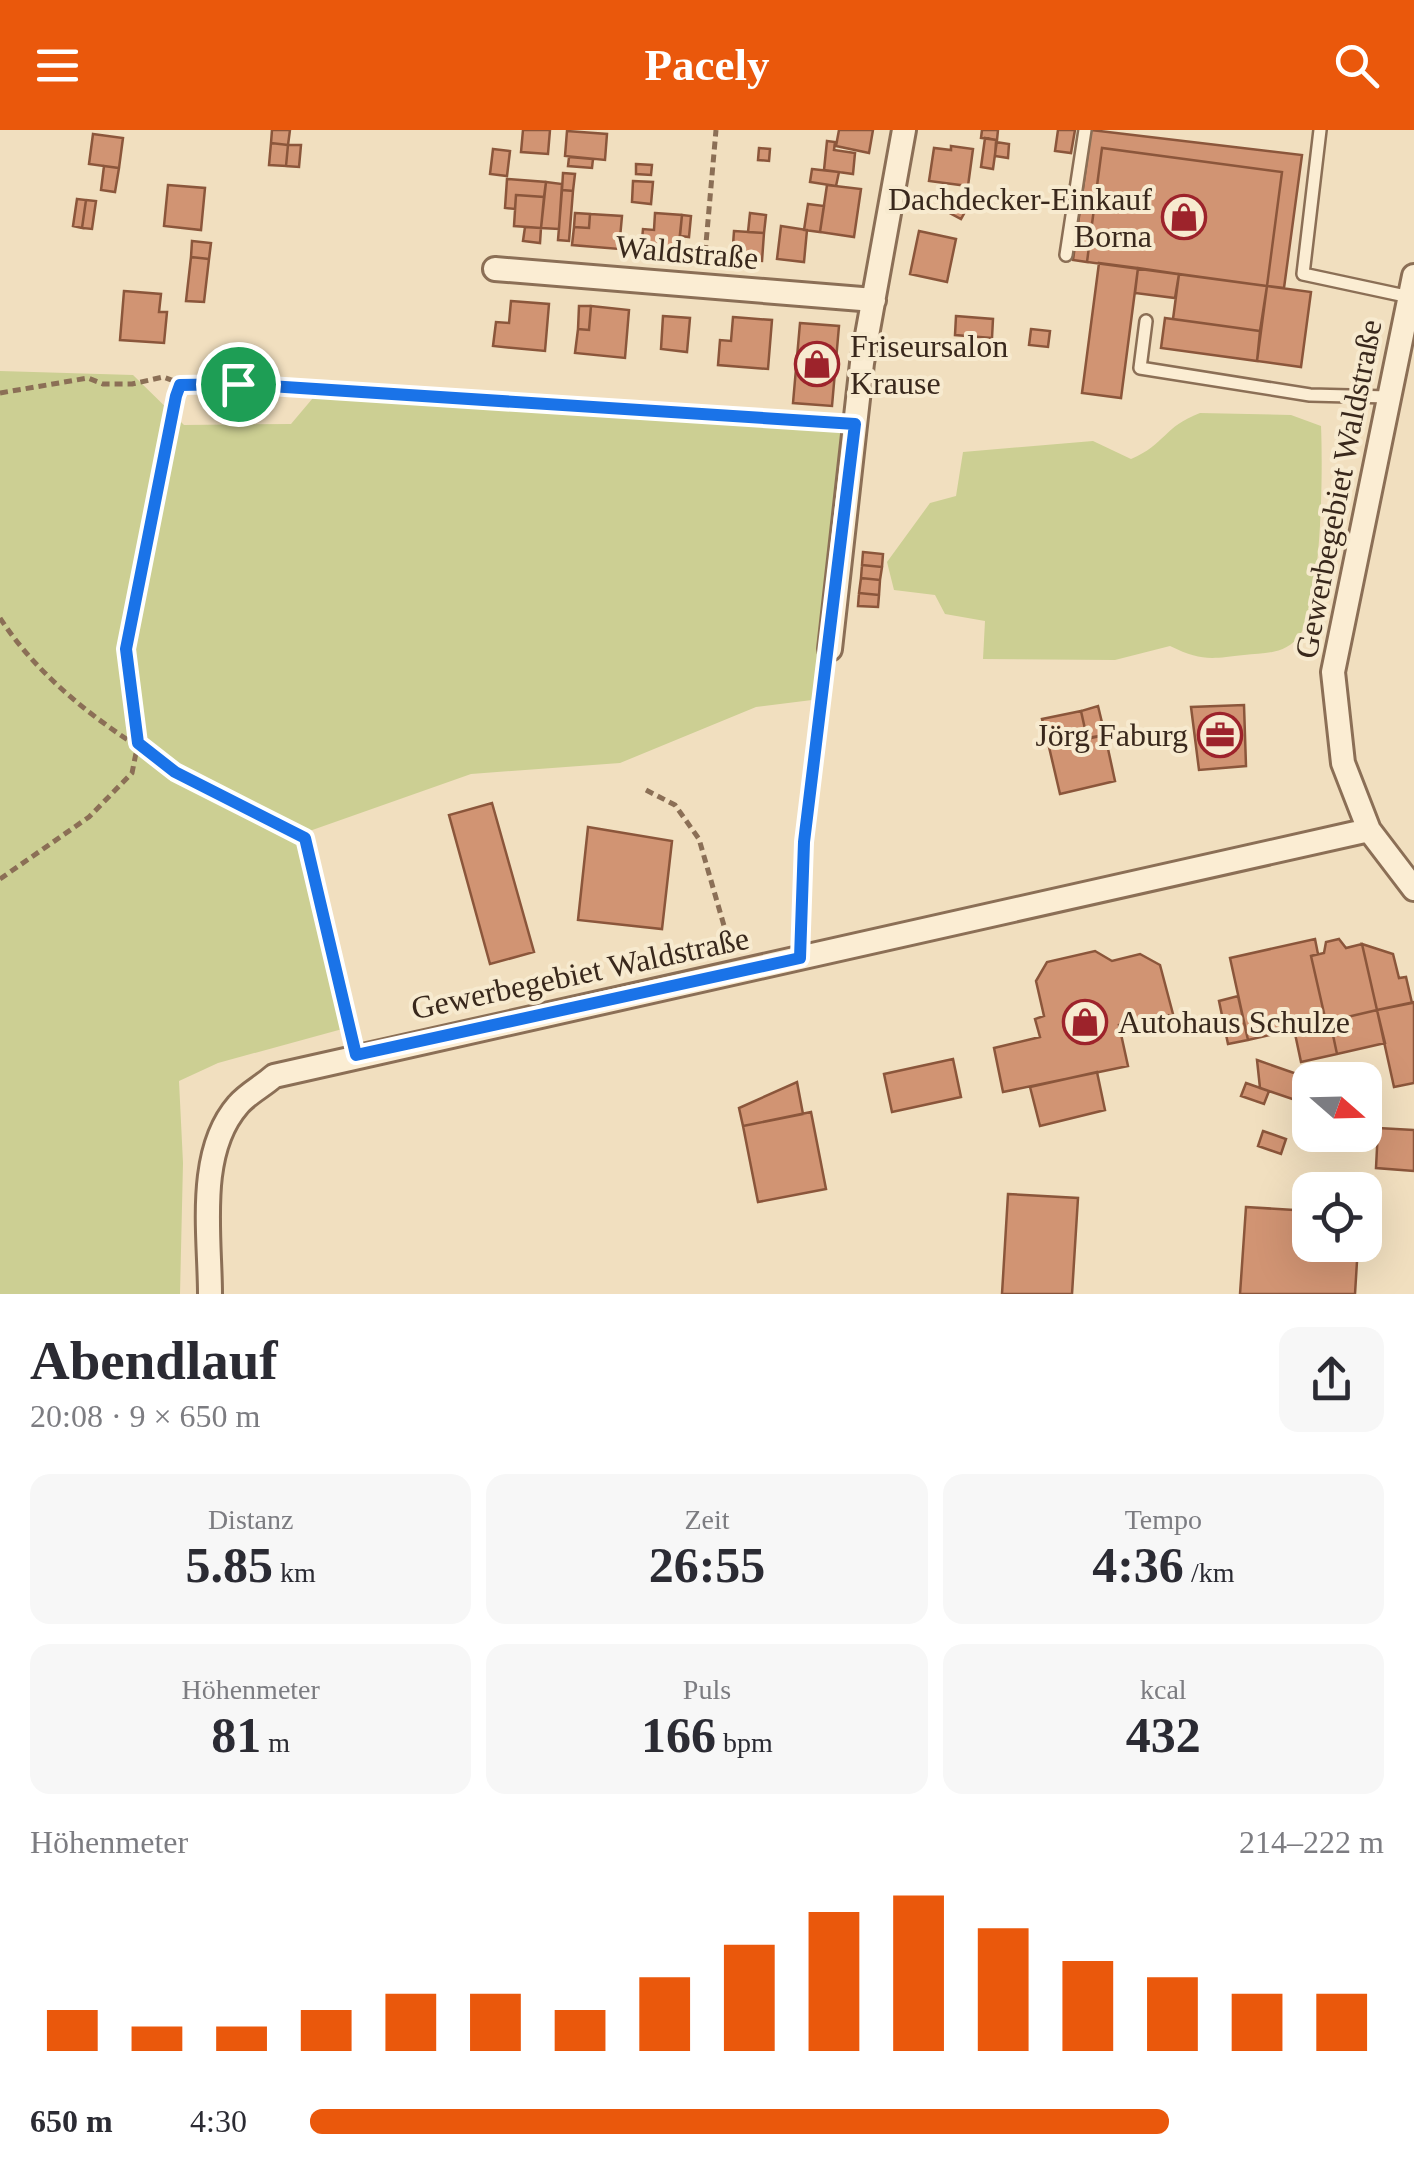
<!DOCTYPE html>
<html lang="de">
<head>
<meta charset="utf-8">
<style>
  :root { --surface:#fff; --page:#f7f7f7; --text:#2b2b33; --muted:#7c7c81; --accent:#ea580c }
  body { margin:0; font-family:"Times New Roman",serif; background:var(--page); color:var(--text); height:100vh; display:flex; flex-direction:column; font-size:38px; white-space:nowrap }
  * { box-sizing:border-box; margin:0 }
  p { font-size:32px; color:var(--muted) }
  .icon { flex:none; width:55px; height:55px; fill:none; stroke:currentColor; stroke-width:2; stroke-linecap:round; stroke-linejoin:round }
  .map { position:relative; height:1164px; overflow:hidden }
  .side { display:flex; flex-direction:column; background:var(--surface); flex:1 }
  .side>* { flex:none }
  .needle { width:65px; rotate:110deg }
  .buttons { position:absolute; left:1292px; top:932px; display:grid; gap:20px }
  .buttons a { display:grid; place-items:center; width:90px; height:90px; border-radius:20px; background:var(--surface); box-shadow:0 10px 40px #0002; font-size:50px }
  .pin { position:absolute; display:grid; place-items:center; width:85px; height:85px; color:#fff; margin:-42px; border:5px solid #fff; border-radius:50%; box-shadow:0 2px 10px #0007 }
  .round { display:grid; place-items:center; flex:none; width:105px; height:105px; border-radius:20px; background:var(--page) }
  .head { display:flex; align-items:center; justify-content:space-between; height:170px; padding:0 30px }
  h1 { font-size:55px; font-weight:700; line-height:75px }
  .figures { display:grid; grid-template-columns:repeat(3,1fr); gap:15px; height:170px; padding:10px 30px }
  .figures div { display:grid; align-content:center; border-radius:20px; background:var(--page); text-align:center }
  .figures b { font-size:50px; font-weight:700 }
  .figures small { font-size:28px; font-weight:400 }
  .figures p { font-size:28px }
  .chart { height:280px; padding:20px 30px }
  .chart p { display:flex; justify-content:space-between }
  .chart svg { width:100%; height:180px; margin-top:10px; stroke:var(--accent); stroke-width:6 }
  ul { padding:0 30px; list-style:none; font-size:32px }
  li { display:grid; grid-template-columns:160px 120px 1fr; align-items:center; height:75px }
  li i { height:25px; border-radius:12px; background:var(--accent) }
  header { display:flex; justify-content:space-between; align-items:center; height:130px; padding:0 30px; background:var(--accent); color:#fff; font-size:45px; font-weight:700 }
  .map>svg:first-child { display:block }
</style>
</head>
<body>
<header><svg class="icon" aria-label="menu" viewBox="0 0 24 24"><path d="M4 6h16M4 12h16M4 18h16"/></svg>Pacely<svg class="icon" aria-label="search" viewBox="0 0 24 24"><circle cx="10" cy="10" r="6"/><path d="M15 15l6 6"/></svg></header>
<div class="map">
<svg width="1414" height="1164" viewBox="0 0 1414 1164">
  <rect width="100%" height="100%" fill="#f1dfbf"/>
  <!-- green -->
  <path fill="#cccf93" d="M0 241 133 245 184 295 291 294 318 262 844 297 840 495 820 569 756 577 620 633 471 644 301 704 346 898 218 933 179 951 183 1033 180 1164H0Z
    M1200 283 1291 285 1321 296C1323 339 1322 471 1300 505 1287 524 1265 523 1244 525 1210 529 1201 531 1170 516L1115 530 983 529 985 491 945 484 935 465 894 460 887 432 930 373 956 366 963 322 1093 311 1131 329C1166 314 1163 297 1200 283Z"/>
  <!-- building -->
  <path fill="#d19473" stroke="#8b563b" stroke-width="2.5" d="M272 0H290L288 15 271 13Z
    M523 0H550L548 24 521 22Z
    M839 0H873L869 23 836 16Z
    M982 0H998L997 10 981 8Z
    M1058 0H1075L1071 23 1055 21Z
    M1091 0 1302 25 1284 158 1267 156 1282 42 1102 18 1087 132 1073 130Z
    M567 1 607 4 605 30 565 26Z
    M93 4 123 8 119 38 89 34Z
    M985 8 997 10 993 39 981 37Z
    M827 11 835 12 834 20 855 23 853 44 824 40Z
    M996 12 1009 14 1008 28 995 26Z
    M271 13 288 15 286 36 269 35Z
    M288 15H301L299 37 286 36Z
    M951 16 973 19 968 56 929 51 934 18 951 20Z
    M759 18 770 19 769 31 758 30Z
    M1102 18 1282 42 1267 156 1087 132Z
    M493 19 510 21 507 46 490 44Z
    M569 27 593 29 592 38 568 36Z
    M636 34 652 35 651 45 636 44Z
    M104 36 119 38 115 62 101 60Z
    M812 39 839 42 836 56 810 52Z
    M563 43 575 44 573 61 562 60Z
    M507 49 546 52 544 67 516 65 515 79 505 78Z
    M633 51 653 52 651 74 632 72Z
    M546 52 562 54 559 99 541 98Z
    M168 55 205 58 201 100 164 96Z
    M827 55 861 59 854 107 820 102Z
    M562 60 573 61 569 111 558 110Z
    M953 64 970 73 961 89 944 80Z
    M516 65 544 67 541 98 514 96Z
    M77 69 86 70 82 98 73 96Z
    M86 70 96 71 92 99 82 98Z
    M808 74 824 76 820 102 804 100Z
    M575 83 590 84 589 98 574 97Z
    M655 83 682 85 678 123 641 120 643 99 654 100Z
    M750 83 766 85 764 103 748 102Z
    M590 84 622 86 619 119 572 115 574 97 589 98Z
    M682 85 691 86 689 107 680 106Z
    M781 96 807 100 804 132 777 129Z
    M525 97 541 98 540 113 523 111Z
    M734 101 764 103 762 131 732 129Z
    M919 101 956 109 947 152 910 144Z
    M192 111 211 113 209 129 191 127Z
    M191 127 209 129 204 172 186 171Z
    M1099 133 1138 138 1121 268 1082 263Z
    M1138 138 1179 144 1175 168 1135 163Z
    M1179 144 1267 156 1260 201 1173 189Z
    M1267 156 1311 162 1301 237 1257 231Z
    M124 161 161 164 159 182H167L164 213 120 210Z
    M511 171 549 174 545 221 493 216 496 192 509 193Z
    M579 176H591L589 200 578 199Z
    M591 176 629 180 625 228 575 223 578 199 589 200Z
    M663 186 690 188 687 222 661 219Z
    M956 186 993 189 992 208 955 205Z
    M733 187 772 190 768 239 718 235 720 210 731 211Z
    M1165 188 1260 201 1257 231 1161 218Z
    M800 193 839 196 832 276 793 273Z
    M1031 199 1050 201 1048 217 1029 215Z
    M863 422 883 424 882 437 862 435Z
    M862 435 882 437 880 450 861 448Z
    M861 448 880 450 879 465 859 463Z
    M859 463 879 465 878 477 858 476Z
    M1244 575 1246 636 1199 640 1191 577Z
    M1098 576 1105 605 1087 608 1081 581Z
    M1081 581 1087 608 1049 617 1042 589Z
    M1105 605 1115 651 1060 664 1049 617Z
    M492 673 534 822 490 834 449 685Z
    M588 697 672 711 662 799 578 790Z
    M1315 809 1318 824 1311 826 1326 892 1248 910 1230 828Z
    M1339 809 1346 818 1362 814 1377 880 1326 892 1311 826 1324 823 1326 812Z
    M1362 814 1393 824 1399 848 1406 847 1412 873 1377 880Z
    M1095 821 1112 831 1140 824 1160 835 1173 884 1119 895 1128 936 1003 962 994 918 1040 907 1035 889 1044 886 1036 851 1047 832Z
    M1238 866 1248 910 1228 914 1219 871Z
    M1414 872V953L1394 957 1377 880Z
    M1377 880 1385 913 1337 924 1330 891Z
    M1330 891 1337 924 1301 932 1294 899Z
    M953 929 961 967 892 982 884 944Z
    M1257 930 1314 950H1310V975L1260 958Z
    M1097 942 1105 980 1040 996 1030 957Z
    M797 952 803 984 743 996 739 978Z
    M1246 953 1269 961 1264 974 1241 966Z
    M811 982 826 1059 758 1072 743 996Z
    M1378 998 1414 1000V1041L1376 1038Z
    M1263 1001 1286 1009 1281 1024 1258 1016Z
    M1008 1064 1078 1068 1072 1164H1002Z
    M1246 1077 1310 1081V1115H1358L1355 1164H1240Z"/>
  <g fill="none" stroke-linecap="round" stroke-linejoin="round">
    <defs>
      <path id="lane" d="M1320 0 1303 144 1410 167
        M1066 125 1085 0
        M1146 191 1140 238 1310 265 1389 267"/>
      <path id="street" d="M495 139 874 170
        M1414 146 1333 542 1343 633 1369 700 1414 759
        M830 519 862 233 904 0
        M210 1164C210 1106 196 1023 238 975 247 964 263 956 274 946L1369 700"/>
    </defs>
    <!-- lane casing -->
    <use href="#lane" stroke="#8b6f56" stroke-width="16"/>
    <!-- street casing -->
    <use href="#street" stroke="#8b6f56" stroke-width="28"/>
    <!-- path -->
    <path stroke="#8b6f56" stroke-width="5" stroke-dasharray="8 5" stroke-linecap="butt" d="M704 136 716 0
      M0 263 88 248 103 254H132L163 247 193 258 280 254 832 292
      M0 488C68 592 197 653 305 708L350 908
      M646 660 675 675 699 709 731 820
      M0 749 89 687 132 643 138 613 127 519 180 255
      M800 805 803 712 827 538"/>
    <!-- lane -->
    <use href="#lane" stroke="#fbedd3" stroke-width="11"/>
    <!-- street -->
    <use href="#street" stroke="#fbedd3" stroke-width="22"/>
  </g>
  <g fill="none" stroke-linecap="round" stroke-linejoin="round">
    <defs>
      <path id="route" d="M238 254 855 294 804 712 800 828 356 925 305 708 175 642 138 613 126 519 176 266 180 255Z"/>
    </defs>
    <!-- route casing -->
    <use href="#route" stroke="#fff" stroke-width="20"/>
    <!-- route -->
    <use href="#route" stroke="#1a73e8" stroke-width="12"/>
  </g>
  <!-- icons -->
  <defs>
    <symbol id="shop-ring" viewBox="-11 -11 22 22"><circle r="9.5" fill="#f7eacf" stroke="#9d232b" stroke-width="1.5"/><path d="M-5-2.5h2.3a2.7 3.5 0 0 1 5.4 0H5L5.5 6h-11ZM-1.5-2.5h3a1.5 2.3 0 0 0-3 0Z" fill="#9d232b"/></symbol>
    <symbol id="office-ring" viewBox="-11 -11 22 22"><circle r="9.5" fill="#f7eacf" stroke="#9d232b" stroke-width="1.5"/><path d="M-6-3h4V-5.5h4V-3h4V5H-6ZM-1-4.5V-3h2v-1.5ZM-6 0V1H6V0Z" fill="#9d232b"/></symbol>
  </defs>
  <g fill-rule="evenodd">
    <use href="#shop-ring" x="1159" y="62" width="50" height="50"/>
    <use href="#shop-ring" x="792" y="209" width="50" height="50"/>
    <use href="#office-ring" x="1195" y="580" width="50" height="50"/>
    <use href="#shop-ring" x="1060" y="867" width="50" height="50"/>
  </g>
  <g text-anchor="middle" stroke-width="8" stroke-linejoin="round" paint-order="stroke">
    <!-- poi labels -->
    <g font-size="32" fill="#39281c" stroke="#f7eacf" text-anchor="end">
      <text x="1152" y="80">Dachdecker-Einkauf<tspan x="1152" dy="37">Borna</tspan></text>
      <text x="850" y="227" text-anchor="start">Friseursalon<tspan x="850" dy="37">Krause</tspan></text>
      <text x="1188" y="616">Jörg Faburg</text>
      <text x="1118" y="903" text-anchor="start">Autohaus Schulze</text>
    </g>
    <!-- street labels -->
    <g font-size="32" fill="#39281c" stroke="#f7eacf">
      <text transform="translate(687 122) rotate(5)" y="11">Waldstraße</text>
      <text transform="translate(1338 359) rotate(-79)" y="11">Gewerbegebiet Waldstraße</text>
      <text transform="translate(580 843) rotate(-12)" y="11">Gewerbegebiet Waldstraße</text>
    </g>
  </g>
</svg>
<div class="buttons">
<a><svg class="needle" viewBox="-14 -14 28 28"><path d="M0-13l5 13h-10z" fill="#e53935"/><path d="M0 13l5-13h-10z" fill="#7c7c81"/></svg></a>
<a><svg class="icon" aria-label="locate" viewBox="0 0 24 24"><circle cx="12" cy="12" r="6"/><path d="M12 2v4M12 18v4M2 12h4M18 12h4"/></svg></a>
</div>
<div class="pin" style="left:238px;top:254px;background:#1e9e55"><svg class="icon" aria-label="arrive" viewBox="0 0 24 24"><path d="M6 21V4h12l-3 4 3 4H6"/></svg></div>
</div>
<section class="side">
<div class="head"><div><h1>Abendlauf</h1><p>20:08 · 9 × 650 m</p></div><a class="round"><svg class="icon" aria-label="share" viewBox="0 0 24 24"><path d="M12 15V3M7 8l5-5 5 5M5 13v7h14v-7"/></svg></a></div>
<div class="figures">
<div><p>Distanz</p><b>5.85<small> km</small></b></div>
<div><p>Zeit</p><b>26:55</b></div>
<div><p>Tempo</p><b>4:36<small> /km</small></b></div>
</div>
<div class="figures">
<div><p>Höhenmeter</p><b>81<small> m</small></b></div>
<div><p>Puls</p><b>166<small> bpm</small></b></div>
<div><p>kcal</p><b>432</b></div>
</div>
<div class="chart"><p><span>Höhenmeter</span>214–222 m</p>
<svg viewBox="0 0 160 44" preserveAspectRatio="none"><path d="M5 44V34M15 44V38M25 44V38M35 44V34M45 44V30M55 44V30M65 44V34M75 44V26M85 44V18M95 44V10M105 44V6M115 44V14M125 44V22M135 44V26M145 44V30M155 44V30"/></svg>
</div>
<ul>
<li><b>650 m</b>4:30<i style="width:80%"></i></li>
</ul>
</section>
</body>
</html>
